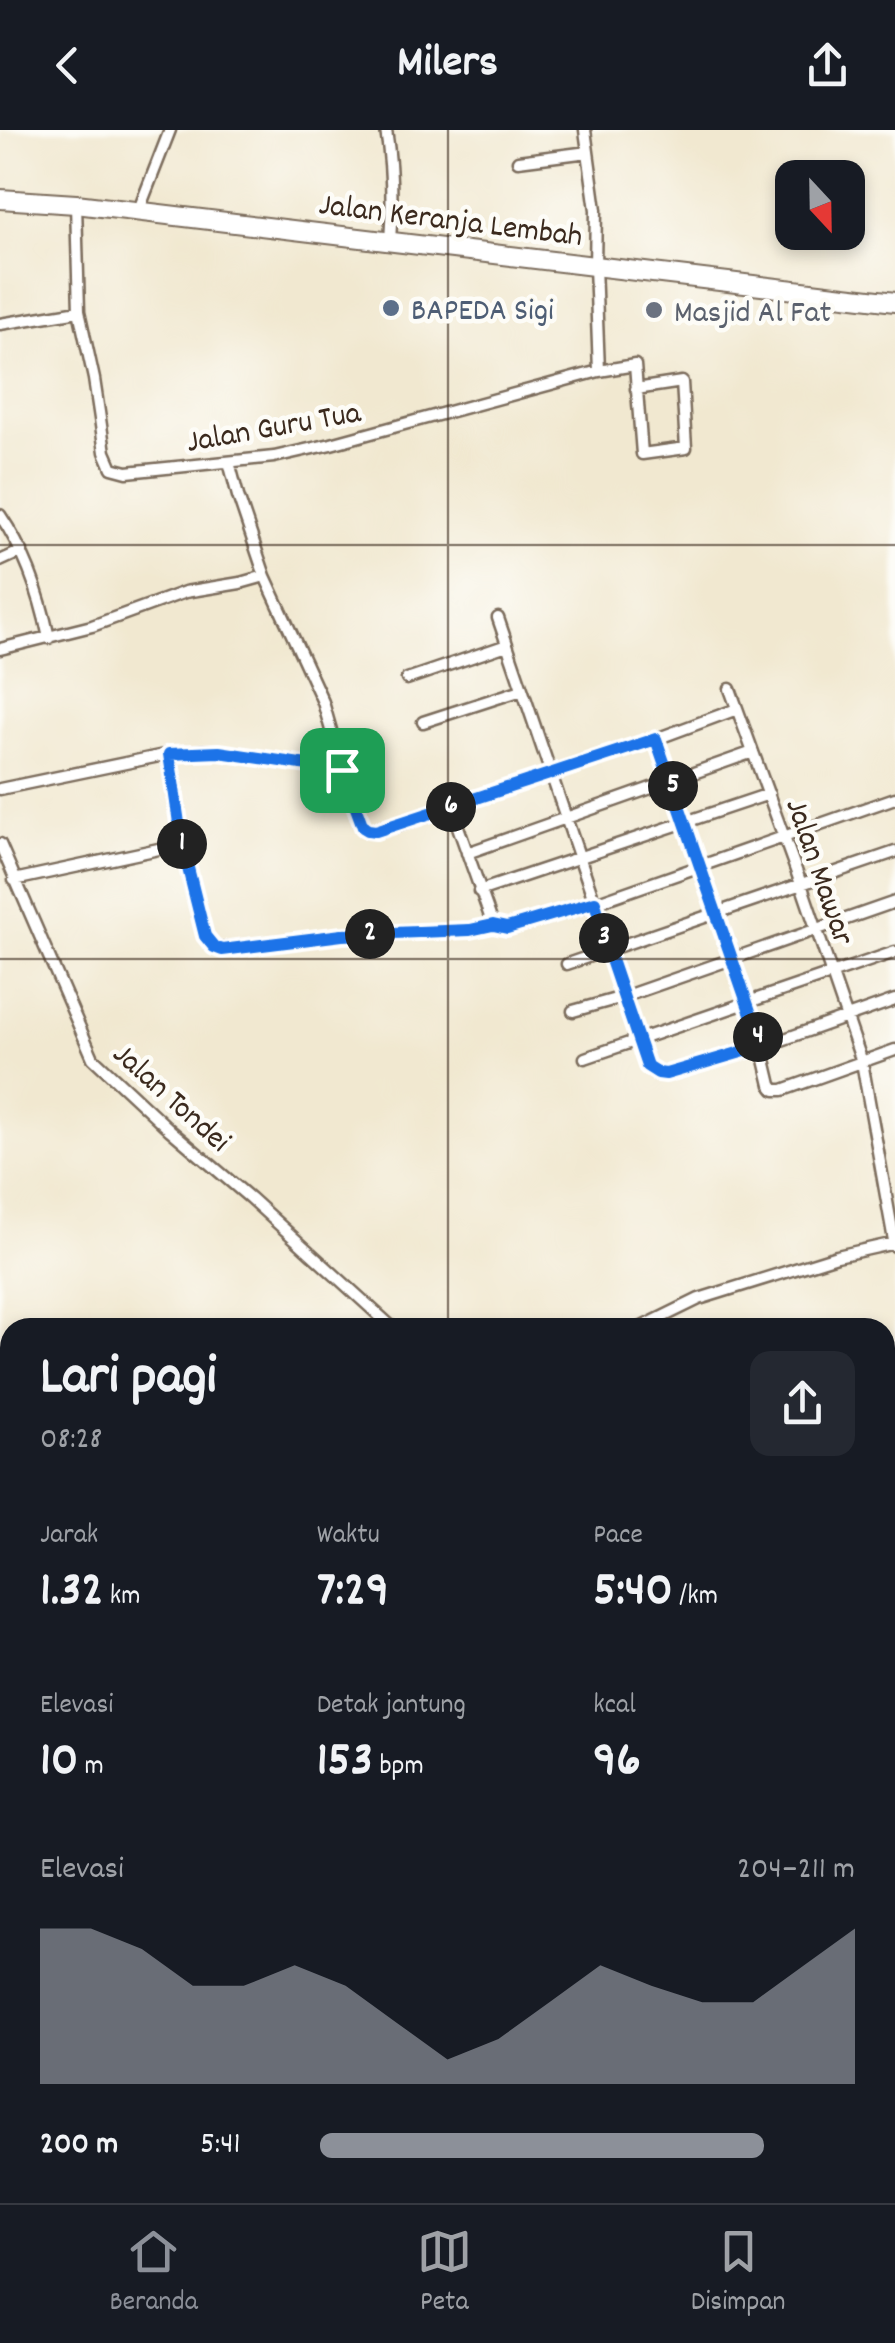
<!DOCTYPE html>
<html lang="id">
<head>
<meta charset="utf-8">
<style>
  :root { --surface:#171b24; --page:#242831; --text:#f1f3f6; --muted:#9ea1a6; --line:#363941; --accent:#8c9099 }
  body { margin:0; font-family:Dekko,sans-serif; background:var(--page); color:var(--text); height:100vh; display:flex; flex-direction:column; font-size:38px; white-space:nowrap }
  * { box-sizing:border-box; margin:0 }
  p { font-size:32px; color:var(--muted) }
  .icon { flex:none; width:55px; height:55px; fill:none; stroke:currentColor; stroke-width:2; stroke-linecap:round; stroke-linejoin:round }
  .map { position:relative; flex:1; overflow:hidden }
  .sheet { position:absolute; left:0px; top:1188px; width:895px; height:888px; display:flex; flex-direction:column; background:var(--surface); border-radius:30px 30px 0 0; box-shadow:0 5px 15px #0003 }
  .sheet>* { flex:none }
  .needle { width:65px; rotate:158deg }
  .fabs { position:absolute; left:775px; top:30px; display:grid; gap:20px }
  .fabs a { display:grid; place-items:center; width:90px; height:90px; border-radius:20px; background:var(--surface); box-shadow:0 5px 15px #0003; font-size:50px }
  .pin { position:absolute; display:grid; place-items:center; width:85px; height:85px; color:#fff; margin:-42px; border-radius:20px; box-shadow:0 5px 15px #0006 }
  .km { position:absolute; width:50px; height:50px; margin:-25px; border-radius:50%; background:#222; color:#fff; font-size:28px; line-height:50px; text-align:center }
  .round { display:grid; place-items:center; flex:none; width:105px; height:105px; border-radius:20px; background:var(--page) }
  .head { display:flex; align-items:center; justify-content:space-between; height:170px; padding:0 40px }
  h1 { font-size:55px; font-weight:800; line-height:75px }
  .metrics { display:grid; grid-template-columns:repeat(3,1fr); gap:15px; height:170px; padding:10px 40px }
  .metrics div { display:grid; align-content:center }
  .metrics b { font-size:50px; font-weight:800 }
  .metrics small { font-size:28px; font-weight:400 }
  .metrics p { font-size:28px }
  .chart { height:280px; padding:20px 40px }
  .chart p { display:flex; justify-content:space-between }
  .chart svg { width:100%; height:180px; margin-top:10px; fill:var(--accent); opacity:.7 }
  ul { padding:0 40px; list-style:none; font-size:32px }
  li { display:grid; grid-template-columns:160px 120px 1fr; align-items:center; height:75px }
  li i { height:25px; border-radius:12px; background:var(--accent) }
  header { display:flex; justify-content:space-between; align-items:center; height:130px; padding:0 40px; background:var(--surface); font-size:45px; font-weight:800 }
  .tab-bar { display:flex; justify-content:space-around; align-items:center; height:140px; border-top:2px solid var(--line); background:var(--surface); font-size:28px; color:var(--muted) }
  .tab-bar a { display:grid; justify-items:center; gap:5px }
  .tab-bar .active { color:var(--accent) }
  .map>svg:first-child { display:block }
</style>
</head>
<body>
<header><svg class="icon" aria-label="back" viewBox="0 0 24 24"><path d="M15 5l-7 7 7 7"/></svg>Milers<svg class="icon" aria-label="share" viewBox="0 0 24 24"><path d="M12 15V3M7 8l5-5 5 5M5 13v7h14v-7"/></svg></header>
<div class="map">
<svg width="895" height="2073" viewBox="0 0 895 2073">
  <rect width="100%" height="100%" fill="#fdfcf7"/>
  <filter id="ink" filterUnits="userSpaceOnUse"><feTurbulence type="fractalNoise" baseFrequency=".01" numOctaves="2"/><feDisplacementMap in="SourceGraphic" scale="20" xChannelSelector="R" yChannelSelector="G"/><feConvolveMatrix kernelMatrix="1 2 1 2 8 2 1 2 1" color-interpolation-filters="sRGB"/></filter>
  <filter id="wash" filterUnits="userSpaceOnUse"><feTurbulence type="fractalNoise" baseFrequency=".0048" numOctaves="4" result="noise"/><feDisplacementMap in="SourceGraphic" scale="40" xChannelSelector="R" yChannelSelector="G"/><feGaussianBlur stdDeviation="2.25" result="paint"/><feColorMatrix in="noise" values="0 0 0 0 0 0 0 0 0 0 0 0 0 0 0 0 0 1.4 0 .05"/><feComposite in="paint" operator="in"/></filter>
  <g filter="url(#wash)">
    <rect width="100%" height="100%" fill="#f1e8d0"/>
  </g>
  <g filter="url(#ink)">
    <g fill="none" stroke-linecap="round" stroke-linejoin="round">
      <defs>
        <path id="minor" d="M386 0C392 38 393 73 390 111
          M518 31 588 22
          M76 74 79 181 94 249 105 322 112 338 127 342 274 327 331 314 599 241 595 136 596 80 585 0
          M138 82 170 0
          M0 194 79 181
          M599 241 635 235 642 324 686 318 682 252 636 259
          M229 332 238 366 265 446 323 572 342 639 363 697 370 701H380L451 677
          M0 385C26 423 40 464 49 508
          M0 431 22 421
          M498 488 595 773 608 821 647 935 658 943 666 944 762 917 771 955 775 960H783L895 920
          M0 519 92 496 185 462 240 453 265 446
          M407 549 507 515
          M730 559 801 754 862 932 895 1116
          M423 592 522 560
          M656 609 737 579
          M169 624 203 621 219 622 342 639
          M0 659 169 624 182 714 192 759 205 806 214 817 222 819 342 805 470 800 493 795 507 797 517 795 595 773 895 668
          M0 714 93 928 170 1000 250 1068 393 1198
          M467 723 753 622
          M14 750 182 714
          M479 761 769 664
          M493 795 451 677 656 609 762 917 895 870
          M567 834 895 722
          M573 881 623 867 895 772
          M585 928 895 822
          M640 1198 699 1169 837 1126 895 1113
          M885 1239 895 1231
          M688 2065 698 2073"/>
        <path id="primary" d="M0 69 76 74 895 172"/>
      </defs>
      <!-- minor casing -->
      <use href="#minor" stroke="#7b6c5c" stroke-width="15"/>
      <!-- primary casing -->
      <use href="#primary" stroke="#7b6c5c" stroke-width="22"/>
      <!-- minor -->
      <use href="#minor" stroke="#fff" stroke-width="10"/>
      <!-- primary -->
      <use href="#primary" stroke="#fff" stroke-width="18"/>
    </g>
  </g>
  <g fill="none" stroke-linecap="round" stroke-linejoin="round" filter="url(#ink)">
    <defs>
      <path id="route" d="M656 609 762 916 666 944 658 943 647 936 608 821 595 772 507 798 493 795 470 800 342 805 222 820 214 817 205 806 182 714 169 624 219 622 342 640 363 697 368 700 376 701Z"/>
    </defs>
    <!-- route casing -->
    <use href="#route" stroke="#fff" stroke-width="20"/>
    <!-- route -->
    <use href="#route" stroke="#1a73e8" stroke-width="12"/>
  </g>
  <!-- grid -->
  <path fill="none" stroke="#3b2a1e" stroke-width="2.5" stroke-opacity="0.55" d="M448 0V1198M0 415H895M0 829H895M0 1244H10M885 1244H895M0 1658H10M885 1658H895M448 2065V2073"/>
  <!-- markers -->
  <circle fill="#5c6f8a" stroke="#fdfcf7" stroke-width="4" cx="391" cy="178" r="10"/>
  <circle fill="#6b7280" stroke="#fdfcf7" stroke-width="4" cx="654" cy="180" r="10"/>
  <g text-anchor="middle" stroke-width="9" stroke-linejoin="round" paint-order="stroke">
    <!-- street labels -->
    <g font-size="32" fill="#3b2a1e" stroke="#fdfcf7">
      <text transform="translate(451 88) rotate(7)" y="11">Jalan Keranja Lembah</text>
      <text transform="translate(273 295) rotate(-10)" y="11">Jalan Guru Tua</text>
      <text transform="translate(822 741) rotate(71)" y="11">Jalan Mawar</text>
      <text transform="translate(173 966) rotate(42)" y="11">Jalan Tondei</text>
    </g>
    <!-- service labels -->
    <g font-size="32" fill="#4e5e75" stroke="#fdfcf7" text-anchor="start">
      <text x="411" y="189">BAPEDA Sigi</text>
    </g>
    <!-- worship labels -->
    <g font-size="32" fill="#5b616d" stroke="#fdfcf7" text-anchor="start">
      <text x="674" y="191">Masjid Al Fat</text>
    </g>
  </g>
</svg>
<div class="fabs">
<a><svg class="needle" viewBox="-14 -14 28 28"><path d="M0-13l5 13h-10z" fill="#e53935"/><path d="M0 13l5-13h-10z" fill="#9ea1a6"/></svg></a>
</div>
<div class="pin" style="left:342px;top:640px;background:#1e9e55"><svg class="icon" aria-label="arrive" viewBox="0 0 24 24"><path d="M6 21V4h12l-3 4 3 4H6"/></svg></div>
<b class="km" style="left:182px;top:714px">1</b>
<b class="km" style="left:370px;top:804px">2</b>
<b class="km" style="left:604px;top:808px">3</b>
<b class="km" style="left:758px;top:907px">4</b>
<b class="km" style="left:673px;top:656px">5</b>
<b class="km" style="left:451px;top:677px">6</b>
<section class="sheet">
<div class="head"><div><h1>Lari pagi</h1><p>08:28</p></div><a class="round"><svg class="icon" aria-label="share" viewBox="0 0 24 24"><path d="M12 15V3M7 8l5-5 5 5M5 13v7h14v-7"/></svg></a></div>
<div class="metrics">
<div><p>Jarak</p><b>1.32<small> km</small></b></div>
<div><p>Waktu</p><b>7:29</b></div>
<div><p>Pace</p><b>5:40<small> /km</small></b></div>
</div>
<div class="metrics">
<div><p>Elevasi</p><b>10<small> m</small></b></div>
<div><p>Detak jantung</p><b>153<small> bpm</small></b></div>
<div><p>kcal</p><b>96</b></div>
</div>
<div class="chart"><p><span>Elevasi</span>204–211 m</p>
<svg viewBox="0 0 160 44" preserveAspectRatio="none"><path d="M0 44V6L10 6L20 11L30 20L40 20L50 15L60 20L70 29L80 38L90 33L100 24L110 15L120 20L130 24L140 24L150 15L160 6V44z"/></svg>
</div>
<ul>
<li><b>200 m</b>5:41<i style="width:83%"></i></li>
</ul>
</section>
</div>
<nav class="tab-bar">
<a class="active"><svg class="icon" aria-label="home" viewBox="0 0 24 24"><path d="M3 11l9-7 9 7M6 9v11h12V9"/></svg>Beranda</a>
<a><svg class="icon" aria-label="map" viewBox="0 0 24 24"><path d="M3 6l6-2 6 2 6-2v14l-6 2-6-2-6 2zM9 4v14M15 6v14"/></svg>Peta</a>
<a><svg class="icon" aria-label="saved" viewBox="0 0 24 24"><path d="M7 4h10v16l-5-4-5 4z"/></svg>Disimpan</a>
</nav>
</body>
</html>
